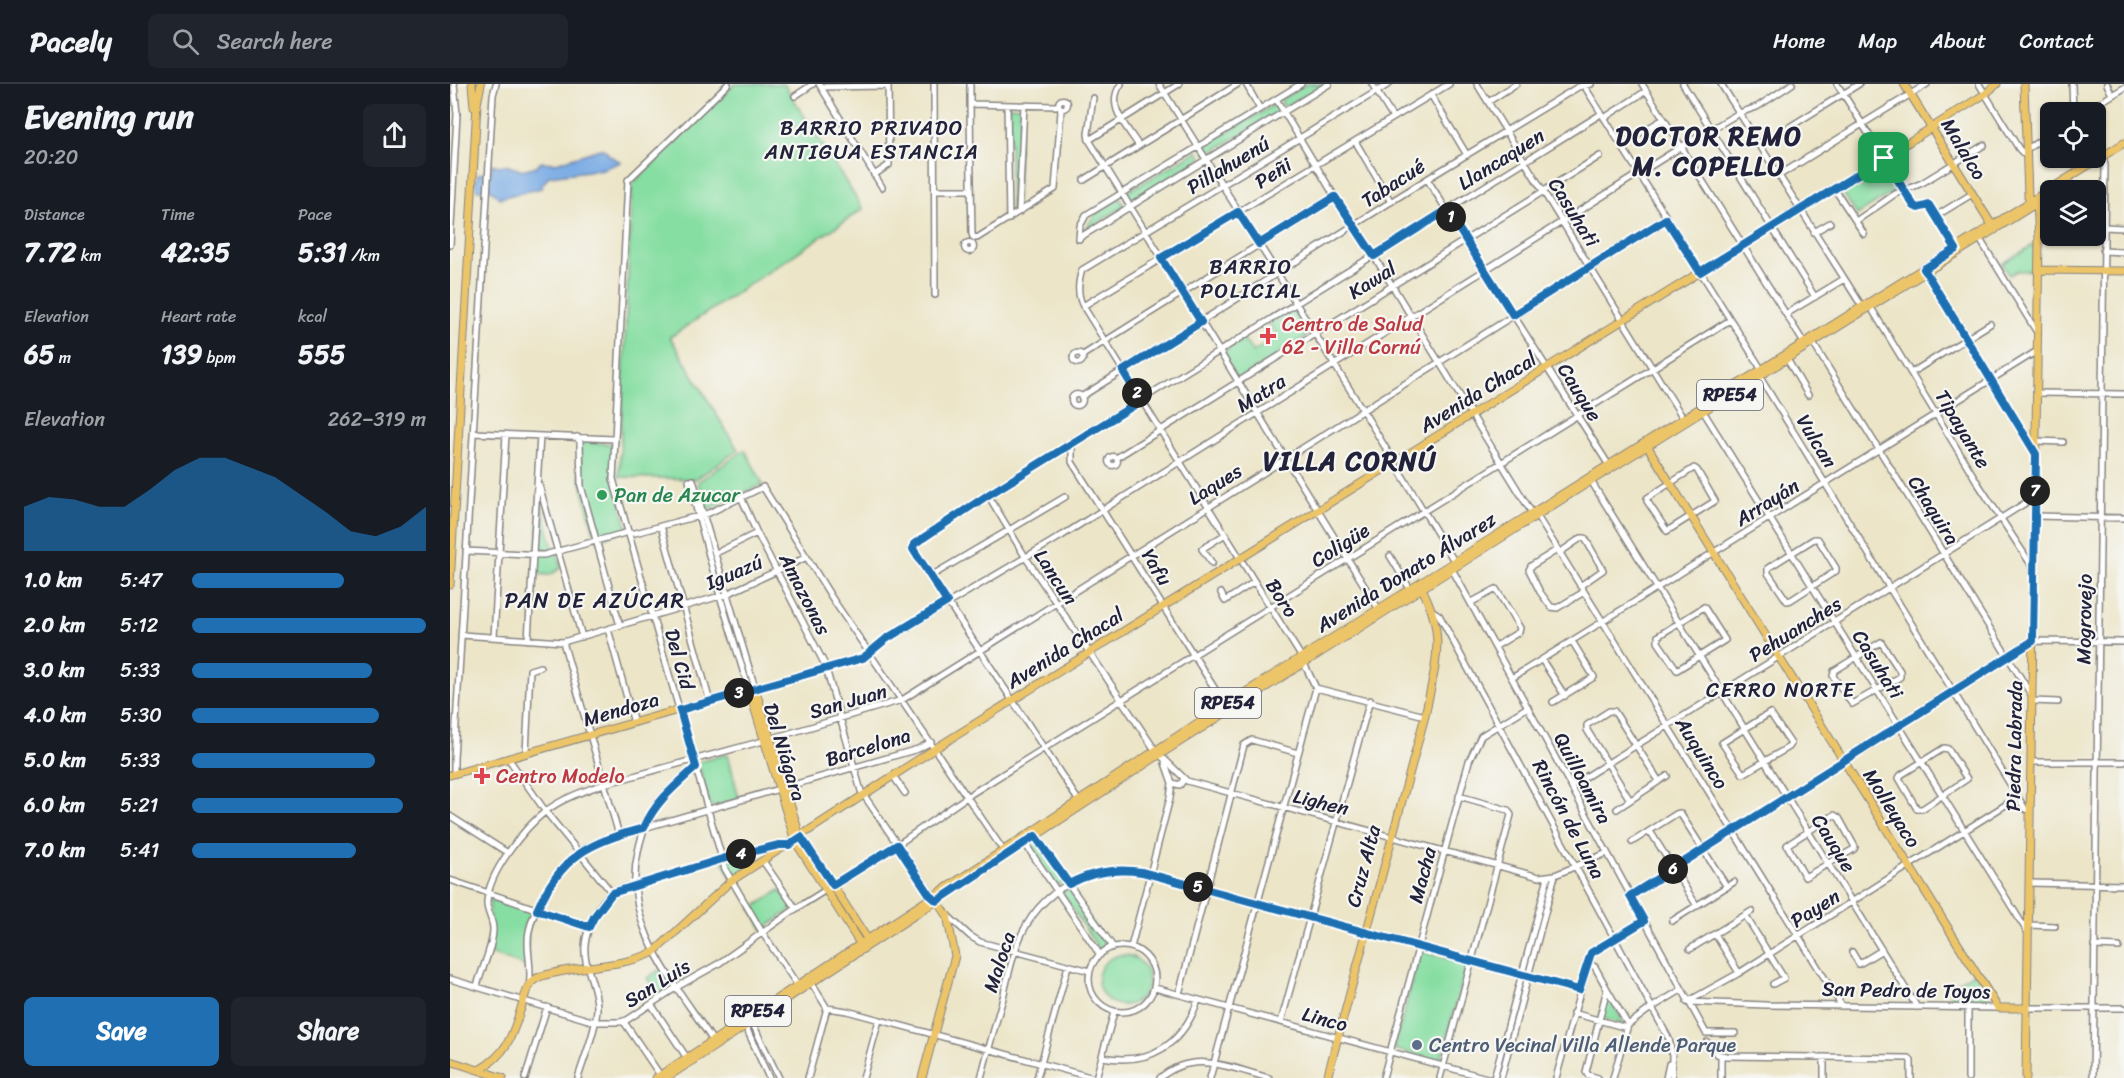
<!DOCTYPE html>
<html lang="en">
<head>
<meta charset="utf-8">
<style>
  :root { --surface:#171b24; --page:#20242c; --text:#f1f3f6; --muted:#9ea1a6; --line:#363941; --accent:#1f6fb2 }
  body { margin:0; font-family:Sriracha,sans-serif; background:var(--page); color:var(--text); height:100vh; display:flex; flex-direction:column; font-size:22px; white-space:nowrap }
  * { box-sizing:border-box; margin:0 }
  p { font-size:20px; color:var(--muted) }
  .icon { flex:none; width:33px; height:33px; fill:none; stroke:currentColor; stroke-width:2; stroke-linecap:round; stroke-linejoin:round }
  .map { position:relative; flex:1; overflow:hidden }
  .sheet { display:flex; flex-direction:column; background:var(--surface); width:450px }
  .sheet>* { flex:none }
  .buttons { position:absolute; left:1590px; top:18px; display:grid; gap:12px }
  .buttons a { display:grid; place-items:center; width:66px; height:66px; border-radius:9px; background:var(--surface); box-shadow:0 2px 4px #0004; font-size:30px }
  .pin { position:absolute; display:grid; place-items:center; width:51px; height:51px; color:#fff; margin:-26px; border-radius:12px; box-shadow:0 3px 9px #0006 }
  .km { position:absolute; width:30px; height:30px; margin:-15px; border-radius:50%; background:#222; color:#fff; font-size:16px; line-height:30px; text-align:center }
  .round { display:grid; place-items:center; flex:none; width:63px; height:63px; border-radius:9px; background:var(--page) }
  .head { display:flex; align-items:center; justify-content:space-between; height:102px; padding:0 24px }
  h1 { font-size:33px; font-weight:700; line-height:45px }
  .stats { display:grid; grid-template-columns:repeat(3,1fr); gap:9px; height:102px; padding:6px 24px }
  .stats div { display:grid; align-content:center }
  .stats b { font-size:26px; font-weight:700 }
  .stats small { font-size:16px; font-weight:400 }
  .stats p { font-size:16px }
  .chart { height:168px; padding:12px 24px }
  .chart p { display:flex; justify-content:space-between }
  .chart svg { width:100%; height:108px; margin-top:6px; fill:var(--accent); opacity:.7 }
  .button { display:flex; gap:12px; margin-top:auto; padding:12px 24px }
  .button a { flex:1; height:69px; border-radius:9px; background:var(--accent); color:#fff; font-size:24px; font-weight:700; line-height:69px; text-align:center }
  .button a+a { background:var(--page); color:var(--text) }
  ul { padding:0 24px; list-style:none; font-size:20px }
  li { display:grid; grid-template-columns:96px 72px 1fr; align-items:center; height:45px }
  li i { height:15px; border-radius:8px; background:var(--accent) }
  header { display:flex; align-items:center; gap:36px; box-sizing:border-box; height:84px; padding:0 30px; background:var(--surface); border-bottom:2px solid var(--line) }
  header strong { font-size:28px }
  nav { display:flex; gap:33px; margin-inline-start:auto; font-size:21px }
  .search { width:420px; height:54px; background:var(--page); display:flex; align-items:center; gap:15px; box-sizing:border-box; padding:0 21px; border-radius:9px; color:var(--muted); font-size:22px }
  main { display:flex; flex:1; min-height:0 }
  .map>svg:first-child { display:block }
</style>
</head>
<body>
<header>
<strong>Pacely</strong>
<div class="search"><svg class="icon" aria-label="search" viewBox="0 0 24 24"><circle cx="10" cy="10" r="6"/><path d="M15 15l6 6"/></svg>Search here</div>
<nav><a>Home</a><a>Map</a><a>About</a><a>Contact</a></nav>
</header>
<main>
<section class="sheet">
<div class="head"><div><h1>Evening run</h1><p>20:20</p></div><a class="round"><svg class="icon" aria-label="share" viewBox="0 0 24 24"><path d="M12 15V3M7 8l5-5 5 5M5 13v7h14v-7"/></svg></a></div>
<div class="stats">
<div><p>Distance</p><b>7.72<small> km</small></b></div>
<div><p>Time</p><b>42:35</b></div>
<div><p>Pace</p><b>5:31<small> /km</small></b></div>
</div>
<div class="stats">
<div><p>Elevation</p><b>65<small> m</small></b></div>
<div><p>Heart rate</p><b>139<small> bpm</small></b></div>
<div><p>kcal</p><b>555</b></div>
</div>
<div class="chart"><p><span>Elevation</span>262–319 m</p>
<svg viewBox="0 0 160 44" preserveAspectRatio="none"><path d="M0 44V26L10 22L20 23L30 26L40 26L50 19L60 11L70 6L80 6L90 10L100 14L110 21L120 28L130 36L140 38L150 34L160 26V44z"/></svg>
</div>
<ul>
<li><b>1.0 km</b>5:47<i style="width:65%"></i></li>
<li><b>2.0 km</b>5:12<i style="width:100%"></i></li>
<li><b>3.0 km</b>5:33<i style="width:77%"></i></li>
<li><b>4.0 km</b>5:30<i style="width:80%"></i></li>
<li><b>5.0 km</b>5:33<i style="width:78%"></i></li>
<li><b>6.0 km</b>5:21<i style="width:90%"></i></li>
<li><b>7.0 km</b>5:41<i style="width:70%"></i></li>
</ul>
<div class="button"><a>Save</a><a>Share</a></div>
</section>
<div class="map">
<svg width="1674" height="994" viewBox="0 0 1674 994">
  <rect width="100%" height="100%" fill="#f6f6f2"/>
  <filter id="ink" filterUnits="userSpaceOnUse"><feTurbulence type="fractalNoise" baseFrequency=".0167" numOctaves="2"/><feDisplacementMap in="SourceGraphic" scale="12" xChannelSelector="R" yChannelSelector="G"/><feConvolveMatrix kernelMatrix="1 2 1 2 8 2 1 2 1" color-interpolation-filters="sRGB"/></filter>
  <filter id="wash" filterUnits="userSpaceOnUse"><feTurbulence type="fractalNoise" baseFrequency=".008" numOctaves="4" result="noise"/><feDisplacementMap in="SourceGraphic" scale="24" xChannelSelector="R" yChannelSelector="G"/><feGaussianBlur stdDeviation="1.35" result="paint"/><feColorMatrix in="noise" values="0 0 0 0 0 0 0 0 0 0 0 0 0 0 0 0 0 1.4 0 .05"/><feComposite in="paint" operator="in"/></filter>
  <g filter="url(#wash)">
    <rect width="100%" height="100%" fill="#ece5c8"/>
    <!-- green -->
    <path fill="#86dea2" stroke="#54806e" stroke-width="1.5" d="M285 0H334L413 125 220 253 288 366 246 395 169 393 182 100Z
      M856 0H874L835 24 830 16Z
      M825 20 829 28 757 71 752 63Z
      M559 22 571 23 566 124 561 128Z
      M747 67 752 74 679 118 674 110Z
      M1434 78 1450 104 1407 131 1390 105Z
      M670 114 674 122 635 147 644 131Z
      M1586 159V186L1570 187 1569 186 1559 191 1552 180Z
      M846 222 862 249 788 296 772 269 793 255 803 268 827 252 819 239Z
      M130 358 164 360 163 393 178 446 146 456 130 395Z
      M295 366 313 400 257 426 248 398Z
      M90 416 103 464 94 468 87 466Z
      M108 469 111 484 100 491 84 490 85 472Z
      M278 670 289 715 260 723 248 678Z
      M587 758 615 797 606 803 579 763Z
      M304 768 310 778 281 795 273 776Z
      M618 802 657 862 650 867 611 807Z
      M330 806 343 824 313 846 301 825Z
      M41 813 84 827 78 844V883L40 870C43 851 36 831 41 813Z
      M970 867 1017 880 990 978 944 965Z
      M648 896a25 25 0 1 1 50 0a25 25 0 1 1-50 0Z
      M214 883 226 902 209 913 197 894Z
      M1525 888 1541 918 1507 919 1497 904Z
      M1157 909 1175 941 1150 934Z"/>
    <!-- water -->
    <path fill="#78aae4" stroke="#4d6690" stroke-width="1.5" d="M150 65H154L160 72 171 78 153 85 99 92 92 101V104L49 114 42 106H27L25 98 28 90 41 88 42 80 48 82 55 81 71 86 84 83 92 78 106 79Z"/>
  </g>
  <g filter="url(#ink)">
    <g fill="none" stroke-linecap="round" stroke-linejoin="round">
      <defs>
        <path id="minor" d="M278 0 178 96 163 395 275 785 312 848 348 902
          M369 0 432 103
          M484 0 485 211
          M520 0C520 50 521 100 522 150L523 153 527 154 605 105 611 27 610 23 607 22 520 20
          M671 0C655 22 677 43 689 62
          M709 0 912 325 1004 477
          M796 0 810 25
          M922 0 943 34
          M1027 0 1233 334
          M1133 0 1310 283 1311 295 1568 713 1575 725 1580 727
          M1192 0 1354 259
          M1233 0 1365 213
          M1271 0 1413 224
          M1387 0 1464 122 1468 124 1479 121 1506 165
          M1529 0 1569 65 1577 73
          M1622 0 1623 28
          M1657 0 1662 11
          M371 3 438 2
          M981 11 1017 71
          M345 12 363 0
          M643 14 638 50 639 56 928 524
          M826 15 885 113 924 172 1082 429
          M608.5 20a4.5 4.5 0 1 1 9 0a4.5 4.5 0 1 1-9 0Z
          M1038 18 1066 0
          M557 21 559 135
          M1634 28 1674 4
          M1154 34 1196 7
          M639 56 729 0
          M905 57 941 118
          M1171 60 1214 35
          M1309 62 1409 0
          M1577 65 1600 50
          M424 91 439 81 438 0
          M1328 92 1477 0
          M977 95 1160 383
          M634 96 788 0
          M1384 104 1414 150
          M485 106H521
          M569 128 574 21
          M1486 132 1522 110
          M1406 137 1445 110 1472 99 1534 61
          M1654 143 1674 144
          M1364 148 1380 139
          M1528 152 1588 250
          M629 154 879 0
          M629 155 630 142 636 131 851 0
          M514.5 163a4.5 4.5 0 1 1 9 0a4.5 4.5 0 1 1-9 0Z
          M0 161 7 30 4 0
          M1653 167 1674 168
          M1475 186 1585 368
          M633 222 999 0
          M1420 222 1529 401 1584 485
          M1336 230 1394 195
          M1361 256 1582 612
          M623 274a5 5 0 1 1 10 0a5 5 0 1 1-10 0Z
          M633 271 885 113
          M1337 275 1358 311
          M1461 289 1540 240
          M1587 309 1674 310
          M621.5 316a5.5 5.5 0 1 1 11 0a5.5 5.5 0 1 1-11 0Z
          M631 313 977 95 1128 3 1141 0
          M1253 327 1578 849
          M23 349 164 355
          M127 353 130 358 131 402 170 542
          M1586 357 1613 358
          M622 360V378L775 621
          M658.5 377a4.5 4.5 0 1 1 9 0a4.5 4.5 0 1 1-9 0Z
          M666 374 1150 72
          M1244 384 1247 386 1265 417 1217 447 1197 417V414Z
          M243 396 305 604 413 574 436 556 613 451 1231 63 1289 29 1307 23 1342 0
          M239 397 270 512 299 606
          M1141 397 1467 923
          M89 401 132 553
          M538 411 576 474 705 666 737 697 1089 793 1105 791 1157 769
          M291 413 307 449 375 581 411 707 484 814
          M1087 432 1392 922
          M1585 432 1674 434
          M211 442 260 618
          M1364 455H1368L1386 484V487L1341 516 1337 517 1318 489V484Z
          M1107 466 1081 482 1079 486 1090 508 1101 523 1107 524 1134 508
          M16 467 94 471 175 449H185L259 429 313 403 384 517 553 766
          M266 469 307 449
          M1109 469 1131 454H1135L1153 486 1130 502
          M940 472 960 505
          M762 479 752 465 774 451
          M1002 485 1256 949H1285
          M481 492 615 413
          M771 509 775 517 804 498
          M1022 518 1046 505 1070 544 1069 548 1046 562
          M1254 523 1275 556 1227 586 1208 558V552Z
          M983 527 989 531 1219 955 1222 970V994
          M158 545 184 639
          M11 551 113 558 277 510 357 473
          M44 553 56 351
          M78 556 90 352
          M113 558 169 751
          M1431 558 1450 587V593L1402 620 1383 592 1384 587Z
          M1092 576 1115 612
          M1062 594 1587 267
          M866 604 975 632
          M1582 617 1608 618
          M1103 618 1144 593 1122 557
          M1320 629 1341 660 1339 663 1293 690 1272 659Z
          M1494 664 1498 665 1517 695 1472 725H1467L1449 694 1451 691Z
          M76 669 80 586 90 583
          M58 674 96 728 162 809
          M1581 678H1674
          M715 679 722 699 730 701 734 695
          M246 683C235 693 222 702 212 714 199 730 192 747 188 768 171 841 226 900 263 957
          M4 690V675L43 11 46 0
          M444 693 455 709
          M1121 702 1585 413
          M628 716 463 465 464 460 538 411 1151 30
          M1180 716 1137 646V641L1159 627H1164L1209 697
          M1167 725 1217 692
          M1384 731 1389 734 1405 763 1404 765 1355 793 1337 761Z
          M0 732 58 769
          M1200 747 1247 822
          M583 749 663 863
          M574 758 650 871
          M1182 758 1226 730 1230 729 1277 803
          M313 777 346 825
          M0 796 139 843
          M1579 799 1674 801
          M1180 812 1583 557 1674 558
          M497 831 520 852 530 858 640 887
          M1295 831 1334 894 1323 900
          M1222 837 1284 798
          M1578 841 1605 842
          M1265 850 1289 889
          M639 895a33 33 0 1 1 66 0a33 33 0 1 1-66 0Z
          M1644 862 1669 863
          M681 863 720 714 722 699
          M1240 865 1302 827
          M1402 868 1409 880 1432 866
          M1137 878 1145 883 1157 905 1136 988 1138 991 1148 994
          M0 895 145 938H170L177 936 227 903 268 880 344 826 447 761 521 710 1280 236
          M362 900 377 924
          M27 902C32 884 43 863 43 845 43 835 36 827 37 818 38 789 74 744 96 727 113 714 134 707 154 700L313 657 452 616 1217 135
          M79 902C83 883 75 865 79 847 84 821 109 783 131 767 143 759 156 755 169 751L468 665 481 658
          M705 904 1037 994
          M1157 905 1178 941 1163 994
          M729 910 794 661 802 656 848 669
          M1237 918 1289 889 1568 713
          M1239 918 1316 921 1548 924
          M201 920 237 974
          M377 924 397 927 644 994
          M1577 924H1674
          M1123 929 1177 944
          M301 936 329 994
          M174 938 210 991
          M831 938 920 616
          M294 939 319 994
          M1178 941 1201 924 1231 906
          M1257 958 1267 970 1276 972 1459 974 1461 977V994
          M652 973C699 982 733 961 748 916
          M75 994 97 923
          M128 994C134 974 147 944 147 923 147 902 133 883 135 861 136 846 149 817 162 809 174 801 192 799 206 795 247 783 288 771 329 761H337
          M358 994 377 924
          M413 994 429 936
          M531 994C538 967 545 941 553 914 557 896 561 878 567 861 589 804 641 777 700 790L1129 906
          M587 994 618 882
          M646 994 664 928
          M710 994C744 965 781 984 819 994
          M760 994 866 604 849 569 633 222C627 211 628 198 632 186L939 0
          M933 994 1019 677 1031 652 1078 623
          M990 994 1061 731 1058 726 1009 712
          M1044 994 1098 793
          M1051 994 1105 791
          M1106 994 1141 869 1194 837
          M1216 994 1219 980
          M1271 994V972
          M1374 994V973
          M1518 994V923
          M1643 994 1655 81 1653 72 1646 62"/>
        <path id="major" d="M22 0 24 23
          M1454 0 1545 146
          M1574 0 1578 112 1582 122
          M1589 186 1674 187
          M1196 360 1548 924H1577
          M0 501 27 20 31 0
          M299 606 345 757 411 861
          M0 691 305 604 349 749 418 856
          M0 977 53 994
          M29 986C59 969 63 949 73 918 75 911 77 902 83 897 89 891 100 890 109 888 139 881 176 882 204 868L281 797 486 664 1435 73 1535 10 1547 0
          M206 994 775 621 1674 59
          M216 994 709 671 1141 397 1598 112
          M472 994 505 872 497 831 487 817
          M877 994 975 632C985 581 998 551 970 501
          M1576 994 1589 155 1587 118"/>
      </defs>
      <!-- minor casing -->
      <use href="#minor" stroke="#878482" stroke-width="8"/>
      <!-- major casing -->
      <use href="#major" stroke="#878482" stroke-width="9"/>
      <!-- minor -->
      <use href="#minor" stroke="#fff" stroke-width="5"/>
      <!-- major -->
      <use href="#major" stroke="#edc569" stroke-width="7"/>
    </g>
  </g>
  <g fill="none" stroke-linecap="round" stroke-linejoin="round" filter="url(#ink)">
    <defs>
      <path id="route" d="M1434 74 1464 122 1468 124 1479 121 1506 165 1474 185 1586 370 1583 557 1180 812 1194 837 1141 869 1129 906 692 788C666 784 643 787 619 800L585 752 487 817 480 811 447 761 383 801 351 753 339 761H329L272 775 162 809 144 833 139 843 87 826C111 772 140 758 194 744 205 718 225 702 246 683L230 626 413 574 436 555 497 518 463 465 464 460 538 411 691 317 673 287 751 238 711 174 788 128 809 160 885 113 924 172 997 126 1063 231 1216 135 1250 188Z"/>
    </defs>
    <!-- route casing -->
    <use href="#route" stroke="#fff" stroke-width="12"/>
    <!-- route -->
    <use href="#route" stroke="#1f6fb2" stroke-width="8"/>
  </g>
  <!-- markers -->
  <g fill="#e0444e" stroke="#f6f6f2" stroke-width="2">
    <path d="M815 243h6v6h6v6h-6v6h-6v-6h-6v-6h6z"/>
    <path d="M29 683h6v6h6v6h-6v6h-6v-6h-6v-6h6z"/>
  </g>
  <circle fill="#2e9e5b" stroke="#f6f6f2" stroke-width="2" cx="152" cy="411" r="6"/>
  <circle fill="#5c6f8a" stroke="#f6f6f2" stroke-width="2" cx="967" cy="961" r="6"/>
  <g text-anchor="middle" stroke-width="4.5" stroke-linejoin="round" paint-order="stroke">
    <!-- shield labels -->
    <g fill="#f6f6f2" stroke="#626272" stroke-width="1.5">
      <rect x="1247" y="296" width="66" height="30" rx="4.5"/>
      <rect x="745" y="604" width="66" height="30" rx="4.5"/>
      <rect x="275" y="912" width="66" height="30" rx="4.5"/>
    </g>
    <g font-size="18" font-weight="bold" fill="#22223b">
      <text x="1280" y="317">RPE54</text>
      <text x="778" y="625">RPE54</text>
      <text x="308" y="933">RPE54</text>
    </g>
    <!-- street labels -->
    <g font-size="20" fill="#22223b" stroke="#f6f6f2">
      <text transform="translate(1514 65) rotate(59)" y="7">Malalco</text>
      <text transform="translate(1051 75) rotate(-32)" y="7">Llancaquen</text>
      <text transform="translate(778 81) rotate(-31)" y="7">Pillahuenú</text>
      <text transform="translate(823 89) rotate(-32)" y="7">Peñi</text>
      <text transform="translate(943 99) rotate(-33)" y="7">Tabacué</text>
      <text transform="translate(1124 128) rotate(58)" y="7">Casuhati</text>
      <text transform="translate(922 196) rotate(-32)" y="7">Kawal</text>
      <text transform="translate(1028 308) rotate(-32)" y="7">Avenida Chacal</text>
      <text transform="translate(1130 308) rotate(58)" y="7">Cauque</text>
      <text transform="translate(811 309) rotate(-32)" y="7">Matra</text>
      <text transform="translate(1513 345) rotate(59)" y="7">Tipayante</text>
      <text transform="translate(1367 357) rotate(59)" y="7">Vulcan</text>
      <text transform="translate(765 400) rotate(-32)" y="7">Laques</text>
      <text transform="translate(1317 418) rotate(-32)" y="7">Arrayán</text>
      <text transform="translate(1484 426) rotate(58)" y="7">Chaquira</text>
      <text transform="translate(890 461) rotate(-32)" y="7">Coligüe</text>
      <text transform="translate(707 483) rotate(58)" y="7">Yafu</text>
      <text transform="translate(284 488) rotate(-23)" y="7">Iguazú</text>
      <text transform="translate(956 488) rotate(-32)" y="7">Avenida Donato Álvarez</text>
      <text transform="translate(606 493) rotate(57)" y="7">Lancun</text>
      <text transform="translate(355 510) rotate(63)" y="7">Amazonas</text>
      <text transform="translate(832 514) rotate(57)" y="7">Boro</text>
      <text transform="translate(1634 535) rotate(-89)" y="7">Mogrovejo</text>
      <text transform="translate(1345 545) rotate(-32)" y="7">Pehuanches</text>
      <text transform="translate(615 564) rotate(-32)" y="7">Avenida Chacal</text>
      <text transform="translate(230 575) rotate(74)" y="7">Del Cid</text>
      <text transform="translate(1428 580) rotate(58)" y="7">Casuhati</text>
      <text transform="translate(398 617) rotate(-16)" y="7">San Juan</text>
      <text transform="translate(171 625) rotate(-16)" y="7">Mendoza</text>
      <text transform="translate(1564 662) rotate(-89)" y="7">Piedra Labrada</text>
      <text transform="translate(418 663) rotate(-17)" y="7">Barcelona</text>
      <text transform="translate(335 668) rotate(73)" y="7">Del Niágara</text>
      <text transform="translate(1252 669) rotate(58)" y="7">Auquinco</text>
      <text transform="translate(1133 694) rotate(62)" y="7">Quilloamira</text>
      <text transform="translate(871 718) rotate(14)" y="7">Lighen</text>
      <text transform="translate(1442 724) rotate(58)" y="7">Molleyaco</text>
      <text transform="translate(1119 735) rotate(62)" y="7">Rincón de Luna</text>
      <text transform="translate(1384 759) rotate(58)" y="7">Cauque</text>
      <text transform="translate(913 782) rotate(-75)" y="7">Cruz Alta</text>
      <text transform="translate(972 791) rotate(-75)" y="7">Macha</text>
      <text transform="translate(1365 824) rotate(-32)" y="7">Payen</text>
      <text transform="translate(549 878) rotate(-72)" y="7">Maloca</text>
      <text transform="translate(207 899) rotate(-32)" y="7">San Luis</text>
      <text transform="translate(1456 906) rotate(1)" y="7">San Pedro de Toyos</text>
      <text transform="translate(875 935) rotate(15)" y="7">Linco</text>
    </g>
    <!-- health labels -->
    <g font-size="20" fill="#be3a42" stroke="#f6f6f2" text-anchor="start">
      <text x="832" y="247">Centro de Salud<tspan x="832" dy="23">62 - Villa Cornú</tspan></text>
      <text x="46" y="699">Centro Modelo</text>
    </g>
    <!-- leisure labels -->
    <g font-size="20" fill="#27864d" stroke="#f6f6f2" text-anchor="start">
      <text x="164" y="418">Pan de Azucar</text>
    </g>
    <!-- service labels -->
    <g font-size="20" fill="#4e5e75" stroke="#f6f6f2" text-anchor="start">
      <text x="979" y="968">Centro Vecinal Villa Allende Parque</text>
    </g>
    <!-- neighbourhood labels -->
    <g font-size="21" letter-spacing="1.5" fill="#22223b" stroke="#f6f6f2">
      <text x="422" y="51">BARRIO PRIVADO<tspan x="422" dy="24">ANTIGUA ESTANCIA</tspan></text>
      <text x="801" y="190">BARRIO<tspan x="801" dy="24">POLICIAL</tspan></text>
      <text x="1331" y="613">CERRO NORTE</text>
    </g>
    <!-- quarter labels -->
    <g font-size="22" letter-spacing="1.5" fill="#22223b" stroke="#f6f6f2">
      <text x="145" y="524">PAN DE AZÚCAR</text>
    </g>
    <!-- district labels -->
    <g font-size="26" font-weight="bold" letter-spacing="1.5" fill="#22223b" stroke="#f6f6f2">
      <text x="1259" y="61">DOCTOR REMO<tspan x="1259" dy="30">M. COPELLO</tspan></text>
      <text x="900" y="386">VILLA CORNÚ</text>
    </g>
  </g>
</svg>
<div class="buttons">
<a><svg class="icon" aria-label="locate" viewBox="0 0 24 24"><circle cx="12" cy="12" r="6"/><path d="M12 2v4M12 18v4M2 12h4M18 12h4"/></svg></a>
<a><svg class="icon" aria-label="layers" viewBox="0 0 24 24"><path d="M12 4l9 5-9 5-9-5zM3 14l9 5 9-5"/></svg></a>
</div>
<div class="pin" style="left:1434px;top:74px;background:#1e9e55"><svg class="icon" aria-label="arrive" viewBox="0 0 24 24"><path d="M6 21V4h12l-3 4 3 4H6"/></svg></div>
<b class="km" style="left:1001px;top:133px">1</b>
<b class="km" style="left:687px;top:309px">2</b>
<b class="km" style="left:289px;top:609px">3</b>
<b class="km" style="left:291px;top:770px">4</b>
<b class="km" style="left:748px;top:803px">5</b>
<b class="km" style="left:1223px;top:785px">6</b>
<b class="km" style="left:1585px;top:407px">7</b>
</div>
</main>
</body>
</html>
